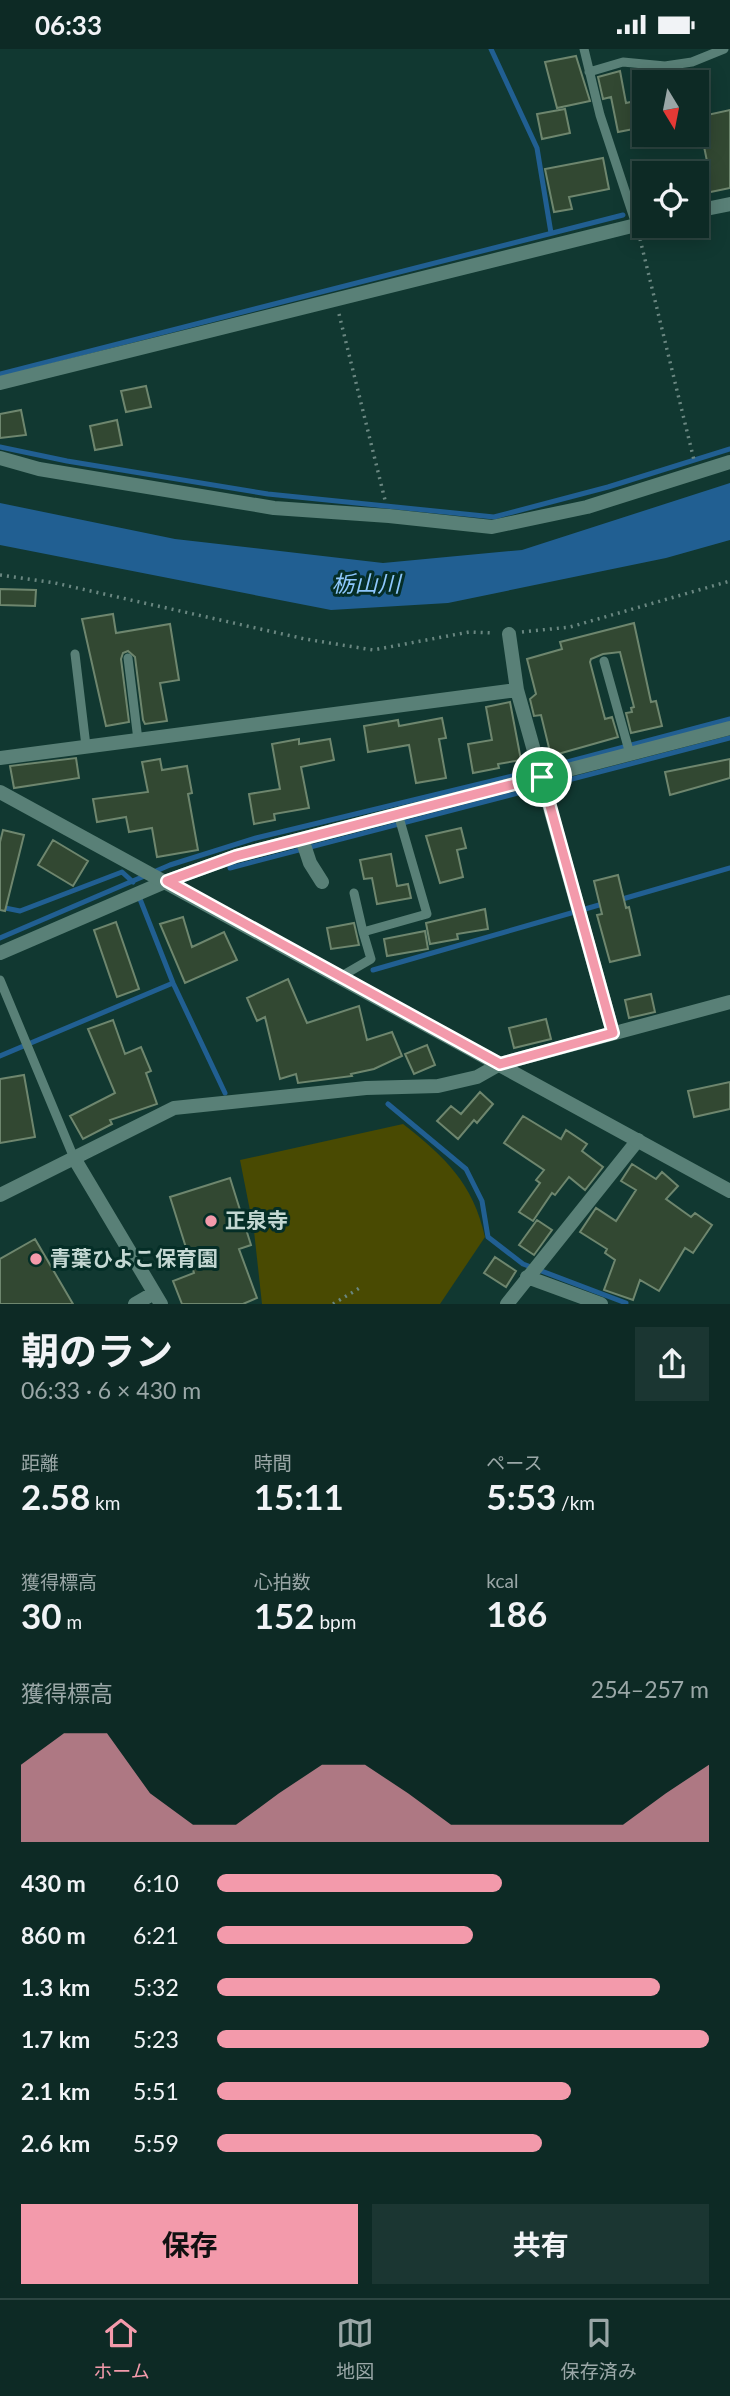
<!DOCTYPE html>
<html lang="ja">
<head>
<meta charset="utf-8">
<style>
  :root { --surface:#0d2a25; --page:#1b3632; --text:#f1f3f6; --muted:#9aa7a7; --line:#2d4642; --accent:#f39aab }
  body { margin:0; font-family:Lato,"Noto Sans JP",sans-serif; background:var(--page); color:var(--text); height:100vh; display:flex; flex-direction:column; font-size:26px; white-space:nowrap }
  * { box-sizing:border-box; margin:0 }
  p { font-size:23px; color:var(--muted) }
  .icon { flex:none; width:38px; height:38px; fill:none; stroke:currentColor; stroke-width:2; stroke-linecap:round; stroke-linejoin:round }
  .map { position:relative; height:1255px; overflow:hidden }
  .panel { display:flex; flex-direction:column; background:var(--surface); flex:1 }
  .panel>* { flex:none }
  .needle { width:46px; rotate:170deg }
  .buttons { position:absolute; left:632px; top:21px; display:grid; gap:14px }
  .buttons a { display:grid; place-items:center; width:77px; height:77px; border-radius:0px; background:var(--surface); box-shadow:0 4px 18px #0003,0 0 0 2px var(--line); font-size:35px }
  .pin { position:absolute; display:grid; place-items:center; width:60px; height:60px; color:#fff; margin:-30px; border:4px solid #fff; border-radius:50%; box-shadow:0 2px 7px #0007 }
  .round { display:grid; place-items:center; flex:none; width:74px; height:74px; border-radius:0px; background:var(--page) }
  .overview { display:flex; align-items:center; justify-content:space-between; height:119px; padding:0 21px }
  h1 { font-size:38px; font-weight:700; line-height:52px }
  .metrics { display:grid; grid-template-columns:repeat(3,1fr); gap:10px; height:119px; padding:7px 21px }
  .metrics div { display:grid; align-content:center }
  .metrics b { font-size:35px; font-weight:700 }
  .metrics small { font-size:19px; font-weight:400 }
  .metrics p { font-size:19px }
  .chart { height:196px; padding:14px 21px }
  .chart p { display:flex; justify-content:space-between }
  .chart svg { width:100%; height:126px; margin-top:7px; fill:var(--accent); opacity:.7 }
  .action { display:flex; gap:14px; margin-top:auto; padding:14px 21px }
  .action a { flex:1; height:80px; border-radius:0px; background:var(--accent); color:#111; font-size:28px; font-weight:700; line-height:80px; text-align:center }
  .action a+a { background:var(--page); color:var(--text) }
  ul { padding:0 21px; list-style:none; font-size:23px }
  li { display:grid; grid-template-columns:112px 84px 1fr; align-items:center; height:52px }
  li i { height:18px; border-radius:9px; background:var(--accent) }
  .status { display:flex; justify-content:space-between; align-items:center; height:49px; padding:0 35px; background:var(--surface); direction:ltr }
  .status svg { height:19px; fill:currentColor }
  .menu { display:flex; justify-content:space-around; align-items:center; height:98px; border-top:2px solid var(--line); background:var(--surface); font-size:19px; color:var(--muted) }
  .menu a { display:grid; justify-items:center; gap:4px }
  .menu .active { color:var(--accent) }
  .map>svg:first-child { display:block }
</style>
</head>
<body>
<div class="status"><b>06:33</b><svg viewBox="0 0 49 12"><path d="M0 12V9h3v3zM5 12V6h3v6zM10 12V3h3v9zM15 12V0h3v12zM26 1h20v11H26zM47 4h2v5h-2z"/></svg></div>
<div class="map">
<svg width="730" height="1255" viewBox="0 0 730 1255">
  <rect width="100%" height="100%" fill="#113831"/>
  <!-- green -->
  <path fill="#494a02" d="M403 1075C445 1108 473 1134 485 1188L440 1255H262L254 1182 240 1111Z"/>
  <!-- water -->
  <path fill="#215f92" d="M730 434V491L666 509 448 554 331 561 0 496V454L175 490 383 514 522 501Z"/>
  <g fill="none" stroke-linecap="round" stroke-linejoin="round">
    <!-- stream -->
    <path stroke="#215f92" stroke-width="5" d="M491 0 537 99 551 184
      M0 325 623 166
      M0 398 67 412 268 445 494 468 608 438 730 400
      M230 819 730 689
      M138 845 173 934 225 1044
      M619 851 730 819
      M0 858 20 862 122 823 133 833
      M0 889 170 816 256 789 529 723 730 670
      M373 921 606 854
      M0 1007 173 934
      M388 1055 466 1120 482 1152 488 1188 523 1215 626 1254"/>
  </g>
  <!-- building -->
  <path fill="#324832" stroke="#6e866e" stroke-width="2" d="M576 7 590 52 557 59 545 13Z
    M620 22 626 54 644 50V78L618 83 611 48 603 50 598 28Z
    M565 60 570 84 542 90 537 65Z
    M730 61V139L696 146V120L708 117 698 68Z
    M603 109 609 140 569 148 572 160 554 163 545 120Z
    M146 337 151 358 126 363 121 342Z
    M21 361 26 386 0 389V365Z
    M117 371 122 396 95 401 90 377Z
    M0 540 36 541 35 557 0 556Z
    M113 565 116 584 170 575 179 631 160 634 167 672 145 675 143 671 135 608 128 602 123 604 121 610 129 673 106 677 82 570Z
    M634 574 651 653 656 652 662 677 631 684 626 664 632 663 631 659 634 658 620 603 603 605 591 610 590 613 605 670 612 668 618 688 551 707 541 666 534 667 530 650 536 645 527 610 562 600 560 593Z
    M510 653 521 711 498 715 499 719 473 724 468 695 492 691 486 658Z
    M442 669 446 689 439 690 446 729 416 734 409 696 368 703 364 677 398 671 399 677Z
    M299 690V695L330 690 334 711 301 718 309 759 274 765 275 771 254 775 249 745 280 740 272 695Z
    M76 709 79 729 14 739 10 717Z
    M160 710 162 721 187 717 192 744 188 745 198 801 157 808 152 779 129 783 126 768 97 773 93 750 148 743 142 713Z
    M730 710V729L670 746 665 723Z
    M461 779 466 799 457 801 463 828 440 834 426 787Z
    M3 781 24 786 5 862 0 861V793Z
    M53 791 88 812 73 837 38 816Z
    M391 805 397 837 408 835 411 849 377 855 372 829 364 830 360 811Z
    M618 826 626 859 629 858 640 906 610 913 597 866 602 865 594 832Z
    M485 860 488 880 457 885 458 890 430 895 426 874Z
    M183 868 192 898 224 883 237 911 185 934 160 875Z
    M116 873 139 940 117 948 94 881Z
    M354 874 359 896 331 900 327 879Z
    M425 882 428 900 387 907 384 890Z
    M288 930 307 974 359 957 367 991 392 983 402 1007 374 1020 351 1025 352 1027 298 1034 296 1025 280 1030 265 968 257 972 247 949Z
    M651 945 655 963 629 969 625 951Z
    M546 970 551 990 514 999 509 979Z
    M113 971 125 1005 141 998 151 1022 146 1024 157 1055 110 1071 112 1075 83 1090 70 1067 115 1044 88 980Z
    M427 996 435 1016 414 1025 405 1005Z
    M24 1026 35 1088 0 1094V1030Z
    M730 1033V1060L694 1068 688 1042Z
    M480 1043 493 1055 477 1074 474 1071 458 1090 437 1072 451 1057 461 1065Z
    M523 1067 561 1090 566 1081 587 1095 582 1102 603 1118 585 1141 569 1128 555 1146 552 1144 533 1172 519 1163 540 1134 536 1131 544 1121 504 1094Z
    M632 1115 656 1130 662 1123 678 1137 666 1150 691 1168 695 1164 712 1176 693 1204 685 1199 659 1242 640 1231 633 1251 604 1241 615 1211 605 1204 607 1200 580 1183 596 1159 616 1172 636 1141 621 1132Z
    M230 1129 251 1196 239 1200 257 1249 243 1255H182L173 1232 194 1224 170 1148Z
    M537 1171 552 1181 534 1206 519 1196Z
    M35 1190 73 1255H0V1210Z
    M495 1208 516 1222 506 1238 484 1224Z"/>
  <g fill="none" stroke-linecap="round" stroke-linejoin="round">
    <!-- path -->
    <path stroke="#6a8781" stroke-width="3.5" stroke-dasharray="2 5" stroke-linecap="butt" d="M640 190 694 411
      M339 265 385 451
      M0 526 55 534 305 590 373 601 469 583 493 584
      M522 583 570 578 730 532
      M333 1255 363 1237"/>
    <!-- service -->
    <path stroke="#598077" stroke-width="9" d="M584 0 600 66 636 175
      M589 23 623 13 665 17 692 13 724 0
      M75 605 86 697
      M128 609 138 691
      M604 612 630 705
      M354 844 363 883
      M340 928 371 910 363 883 427 865 398 765
      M0 931 74 1109"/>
    <!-- minor -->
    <path stroke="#598077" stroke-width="14" d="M696 162 730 155
      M0 334 644 174
      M0 409 39 420 274 459 389 467 492 478 587 458 730 413
      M509 585 517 641 613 984
      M0 709 517 641
      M302 790 310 814 322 833
      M0 904 167 832 236 807 730 679
      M74 1109 161 1255
      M0 1146 174 1059 366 1039 438 1037 477 1028 500 1015 730 953
      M527 1228 601 1255
      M135 1255 154 1244
      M507 1255 638 1091"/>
    <!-- tertiary -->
    <path stroke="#598077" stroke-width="14" d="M0 743 730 1142"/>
  </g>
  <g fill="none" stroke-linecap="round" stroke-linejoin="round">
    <defs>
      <path id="route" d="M542 728 613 984 500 1015 167 832 236 807Z"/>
    </defs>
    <!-- route casing -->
    <use href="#route" stroke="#fff" stroke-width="14"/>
    <!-- route -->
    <use href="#route" stroke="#f39aab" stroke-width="9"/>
  </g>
  <!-- markers -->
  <g fill="#f39aab" stroke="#052e27" stroke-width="2.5">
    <circle cx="211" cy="1172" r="7"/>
    <circle cx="36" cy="1210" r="7"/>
  </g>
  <g text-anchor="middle" stroke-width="6" stroke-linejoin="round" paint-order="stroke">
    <!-- poi labels -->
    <g font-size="21" font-weight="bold" fill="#c3d7d2" stroke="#052e27" text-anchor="start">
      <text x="225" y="1179">正泉寺</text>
      <text x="50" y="1217">青葉ひよこ保育園</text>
    </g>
    <!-- water labels -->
    <g font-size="23" font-style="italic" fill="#8ec7fc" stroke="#052e27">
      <text x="366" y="543">栃山川</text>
    </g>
  </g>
</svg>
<div class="buttons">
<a><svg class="needle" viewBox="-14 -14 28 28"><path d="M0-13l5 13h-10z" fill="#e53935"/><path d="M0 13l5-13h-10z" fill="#9aa7a7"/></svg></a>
<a><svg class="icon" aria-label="locate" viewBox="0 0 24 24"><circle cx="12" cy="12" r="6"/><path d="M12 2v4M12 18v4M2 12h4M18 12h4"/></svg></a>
</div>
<div class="pin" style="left:542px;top:728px;background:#1e9e55"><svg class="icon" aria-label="arrive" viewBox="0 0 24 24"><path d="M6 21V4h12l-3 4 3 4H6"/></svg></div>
</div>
<section class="panel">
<div class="overview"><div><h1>朝のラン</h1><p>06:33 · 6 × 430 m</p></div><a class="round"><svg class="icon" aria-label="share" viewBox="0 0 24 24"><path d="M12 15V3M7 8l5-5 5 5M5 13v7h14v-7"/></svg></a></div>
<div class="metrics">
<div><p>距離</p><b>2.58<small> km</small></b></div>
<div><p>時間</p><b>15:11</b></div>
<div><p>ペース</p><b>5:53<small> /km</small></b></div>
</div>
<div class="metrics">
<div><p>獲得標高</p><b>30<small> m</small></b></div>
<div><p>心拍数</p><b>152<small> bpm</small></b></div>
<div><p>kcal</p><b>186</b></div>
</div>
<div class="chart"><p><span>獲得標高</span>254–257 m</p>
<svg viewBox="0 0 160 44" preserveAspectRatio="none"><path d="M0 44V17L10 6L20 6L30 27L40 38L50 38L60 27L70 17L80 17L90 27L100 38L110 38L120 38L130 38L140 38L150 27L160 17V44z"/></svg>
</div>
<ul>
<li><b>430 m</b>6:10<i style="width:58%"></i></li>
<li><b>860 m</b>6:21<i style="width:52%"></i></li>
<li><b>1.3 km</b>5:32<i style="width:90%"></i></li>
<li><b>1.7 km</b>5:23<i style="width:100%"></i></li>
<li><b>2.1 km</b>5:51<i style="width:72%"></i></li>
<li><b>2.6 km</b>5:59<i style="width:66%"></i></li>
</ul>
<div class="action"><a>保存</a><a>共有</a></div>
</section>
<nav class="menu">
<a class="active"><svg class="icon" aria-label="home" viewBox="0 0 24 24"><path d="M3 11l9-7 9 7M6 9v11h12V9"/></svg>ホーム</a>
<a><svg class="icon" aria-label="map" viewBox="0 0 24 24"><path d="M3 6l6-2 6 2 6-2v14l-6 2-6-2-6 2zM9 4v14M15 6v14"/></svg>地図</a>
<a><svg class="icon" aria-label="saved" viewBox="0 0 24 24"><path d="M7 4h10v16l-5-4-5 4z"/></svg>保存済み</a>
</nav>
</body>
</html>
